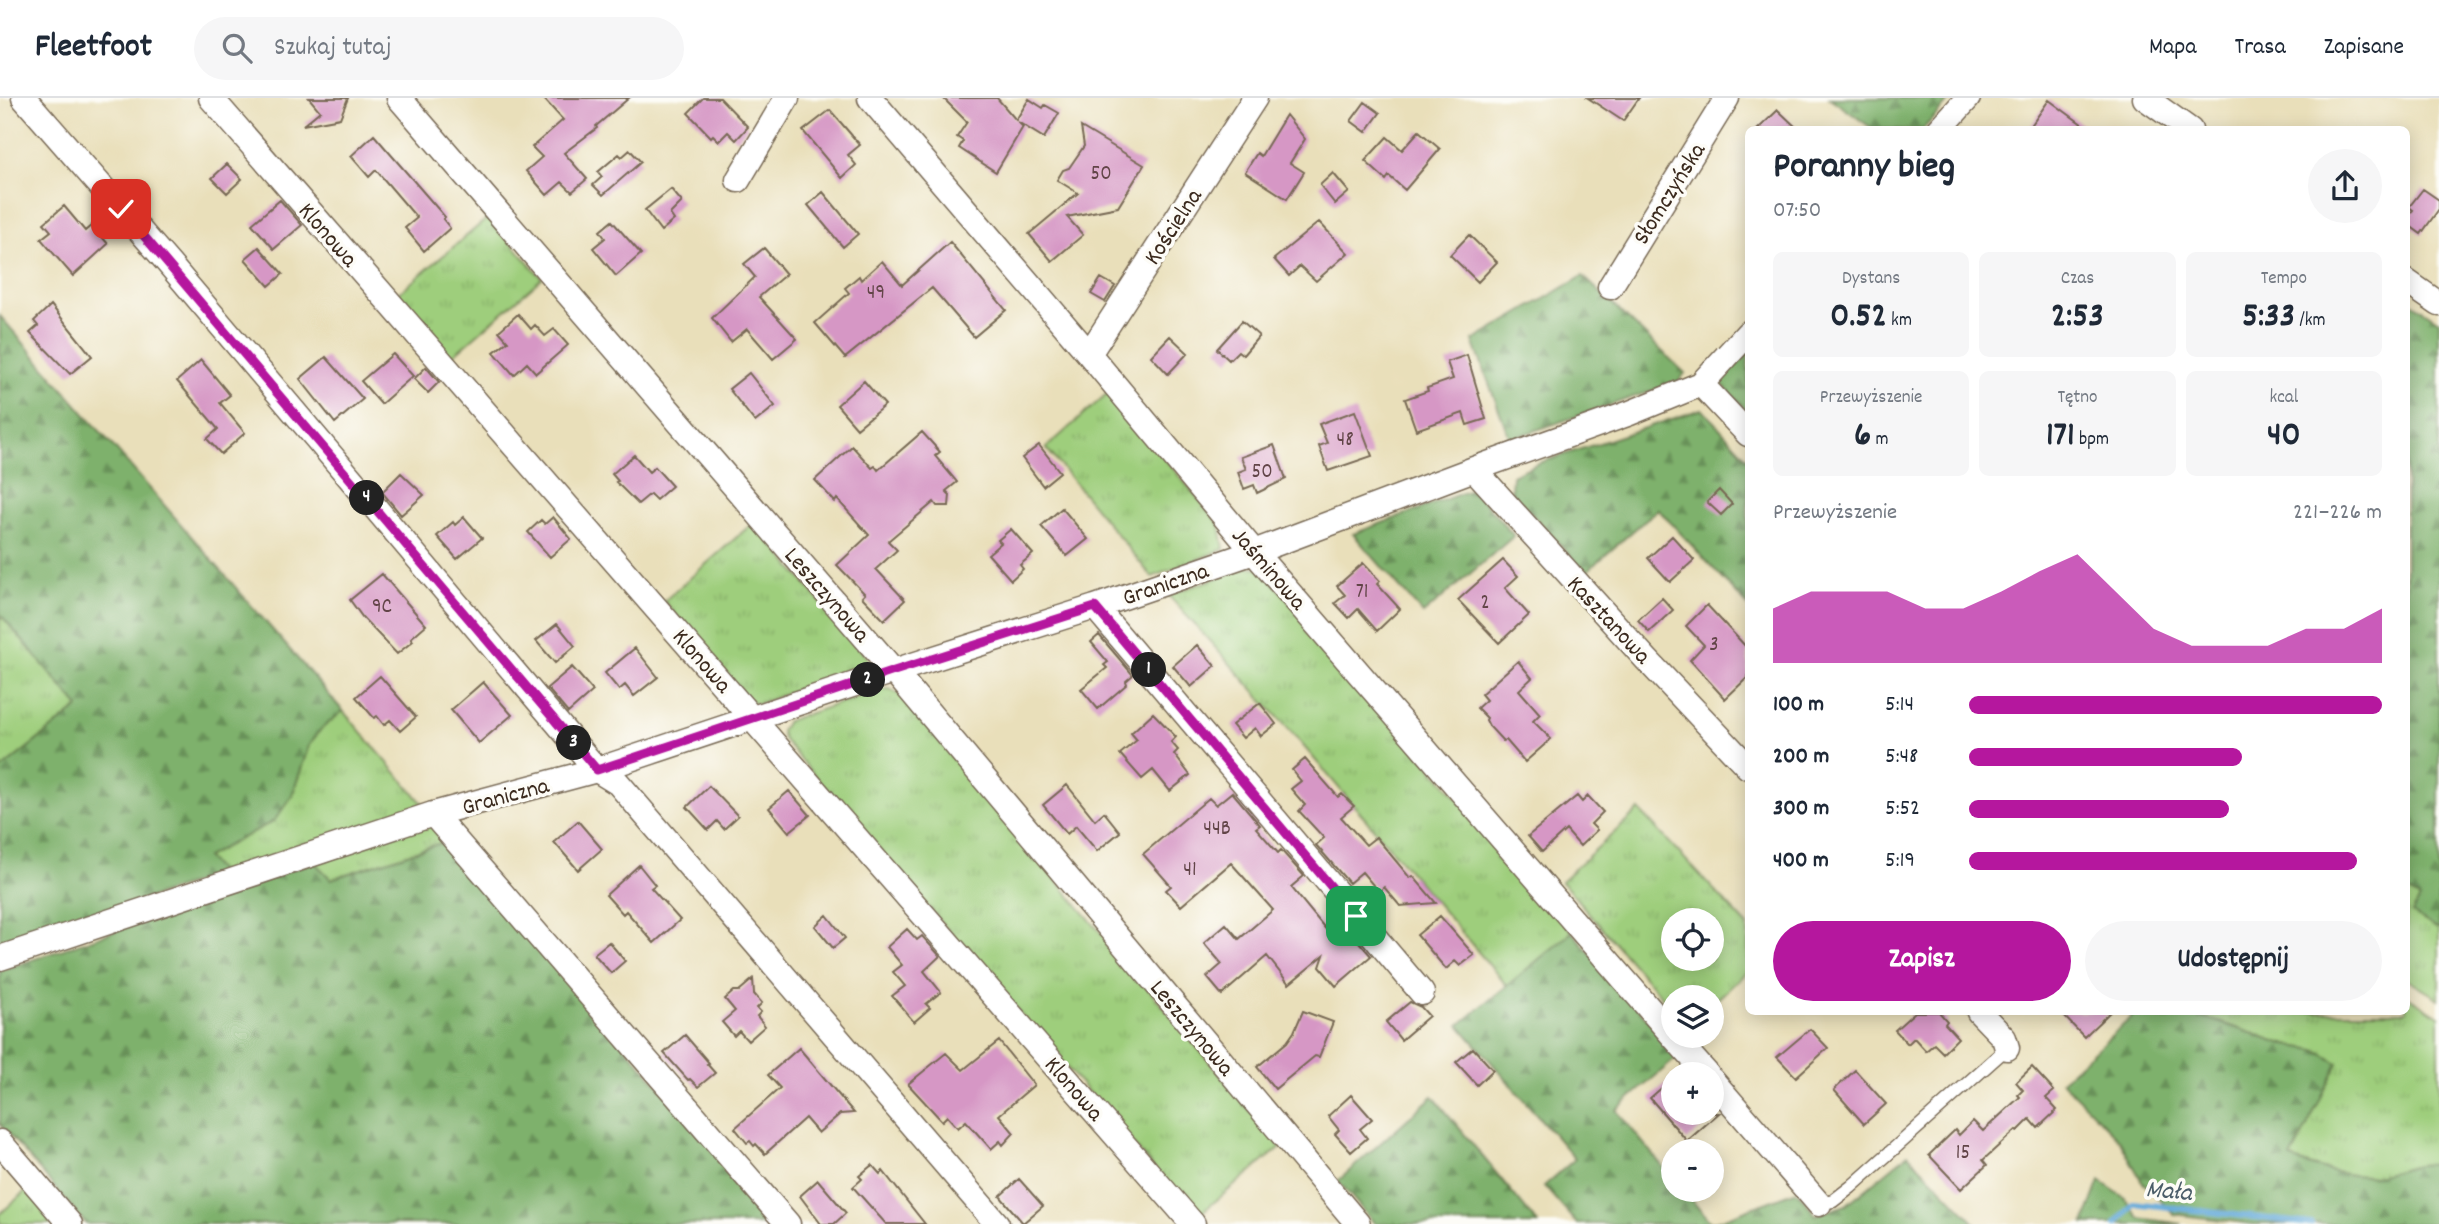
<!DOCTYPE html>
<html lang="pl">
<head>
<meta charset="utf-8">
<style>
  :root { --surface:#fff; --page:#f6f6f7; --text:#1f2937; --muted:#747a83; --line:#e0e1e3; --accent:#b5179e }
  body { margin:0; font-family:Dekko,sans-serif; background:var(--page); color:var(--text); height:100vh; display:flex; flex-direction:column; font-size:26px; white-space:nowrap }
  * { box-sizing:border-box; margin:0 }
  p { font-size:23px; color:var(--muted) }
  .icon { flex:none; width:38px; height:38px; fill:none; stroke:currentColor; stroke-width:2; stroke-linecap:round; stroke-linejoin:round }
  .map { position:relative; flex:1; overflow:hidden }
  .drawer { position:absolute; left:1745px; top:28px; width:665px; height:889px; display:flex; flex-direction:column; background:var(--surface); border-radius:10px; box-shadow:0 4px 18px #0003 }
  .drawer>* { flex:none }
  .controls { position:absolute; left:1661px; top:810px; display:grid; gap:14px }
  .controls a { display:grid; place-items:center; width:63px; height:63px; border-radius:50%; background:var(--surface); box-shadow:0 4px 18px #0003; font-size:35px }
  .pin { position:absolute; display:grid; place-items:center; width:60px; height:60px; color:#fff; margin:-30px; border-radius:14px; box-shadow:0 4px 10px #0006 }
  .km { position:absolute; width:35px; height:35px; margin:-18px; border-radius:50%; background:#222; color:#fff; font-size:19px; line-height:35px; text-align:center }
  .round { display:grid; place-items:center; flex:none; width:74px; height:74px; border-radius:37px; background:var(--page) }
  .headline { display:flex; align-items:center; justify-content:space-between; height:119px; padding:0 28px }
  h1 { font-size:38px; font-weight:700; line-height:52px }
  .stats { display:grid; grid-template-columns:repeat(3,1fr); gap:10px; height:119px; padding:7px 28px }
  .stats div { display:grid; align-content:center; border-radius:10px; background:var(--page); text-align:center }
  .stats b { font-size:35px; font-weight:700 }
  .stats small { font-size:19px; font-weight:400 }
  .stats p { font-size:19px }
  .chart { height:196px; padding:14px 28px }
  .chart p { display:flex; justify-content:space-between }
  .chart svg { width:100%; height:126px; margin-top:7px; fill:var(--accent); opacity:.7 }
  .cta { display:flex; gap:14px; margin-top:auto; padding:14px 28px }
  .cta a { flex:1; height:80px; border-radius:42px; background:var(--accent); color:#fff; font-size:28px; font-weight:700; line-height:80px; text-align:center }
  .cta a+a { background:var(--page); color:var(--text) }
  ul { padding:0 28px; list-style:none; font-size:23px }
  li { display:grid; grid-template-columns:112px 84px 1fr; align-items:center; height:52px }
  li i { height:18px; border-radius:9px; background:var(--accent) }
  header { display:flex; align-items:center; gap:42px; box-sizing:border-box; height:98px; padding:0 35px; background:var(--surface); border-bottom:2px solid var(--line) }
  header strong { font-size:33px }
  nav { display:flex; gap:38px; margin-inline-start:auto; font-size:24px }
  .search { width:490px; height:63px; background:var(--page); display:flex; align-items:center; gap:18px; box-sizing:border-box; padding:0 24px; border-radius:38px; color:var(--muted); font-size:26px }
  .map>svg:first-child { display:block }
</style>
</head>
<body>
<header>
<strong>Fleetfoot</strong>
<div class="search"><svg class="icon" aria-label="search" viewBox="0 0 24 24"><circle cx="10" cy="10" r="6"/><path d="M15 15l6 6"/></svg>Szukaj tutaj</div>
<nav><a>Mapa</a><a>Trasa</a><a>Zapisane</a></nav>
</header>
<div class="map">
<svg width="2439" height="1126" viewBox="0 0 2439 1126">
  <defs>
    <pattern id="grass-tufts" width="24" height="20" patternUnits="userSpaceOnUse" patternTransform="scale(1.75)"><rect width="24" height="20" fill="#9ece7c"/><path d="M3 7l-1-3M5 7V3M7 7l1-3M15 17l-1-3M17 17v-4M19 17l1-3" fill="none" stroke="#89b16b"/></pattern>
    <pattern id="forest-firs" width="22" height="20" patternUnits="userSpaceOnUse" patternTransform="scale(1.75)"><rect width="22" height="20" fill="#7eb16c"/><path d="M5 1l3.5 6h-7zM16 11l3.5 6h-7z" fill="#689058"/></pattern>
  </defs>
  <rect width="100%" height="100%" fill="#fdfcf7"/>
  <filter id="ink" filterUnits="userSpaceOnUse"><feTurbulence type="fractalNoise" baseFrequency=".0143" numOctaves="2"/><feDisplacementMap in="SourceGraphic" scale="14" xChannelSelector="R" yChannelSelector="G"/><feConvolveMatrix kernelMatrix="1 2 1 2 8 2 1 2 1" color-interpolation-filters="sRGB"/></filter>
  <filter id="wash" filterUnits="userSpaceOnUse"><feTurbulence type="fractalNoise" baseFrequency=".00686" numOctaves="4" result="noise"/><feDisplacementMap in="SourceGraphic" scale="28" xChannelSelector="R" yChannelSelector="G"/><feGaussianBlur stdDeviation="1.57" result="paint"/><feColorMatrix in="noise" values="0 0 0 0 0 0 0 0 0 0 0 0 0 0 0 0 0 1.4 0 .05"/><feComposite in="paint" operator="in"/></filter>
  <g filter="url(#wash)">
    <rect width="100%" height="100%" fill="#e9dfba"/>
    <!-- grass -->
    <path fill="url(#grass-tufts)" stroke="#6c7c4d" stroke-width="2" fill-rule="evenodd" d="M489 119 542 180 449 261 394 199Z
      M1109 294 1220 427 1224 451 1152 479 1046 350Z
      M754 424 868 561 865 566 758 606 748 602 664 503Z
      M1248 469 1261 470 1572 834 1508 889 1294 637 1168 497Z
      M0 516 79 609 0 672Z
      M889 591 901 597 1281 1049 1196 1119 783 641 781 633 787 623 878 592Z
      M343 613 425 708 221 776 206 759 274 723 292 698 309 647 321 631Z
      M1639 712 1748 828V873L1712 906V900H1673V912L1561 783ZM1673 822H1712V861H1673Z
      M432 724 447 743 331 781 314 764Z
      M2406 792 2420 801 2413 815 2439 832V901L2406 881Z
      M2406 897 2439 918V1069C2416 1060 2394 1078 2370 1078 2342 1078 2317 1070 2291 1061L2315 952 2287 947 2203 919 2205 914H2406Z
      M28 1091 57 1126H0V1116Z"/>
    <!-- forest -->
    <path fill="url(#forest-firs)" stroke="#5c6e45" stroke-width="2" d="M1830 0H1952L1922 32 1873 31Z
      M1583 178 1685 275 1678 284 1510 341 1473 243Z
      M2406 201 2439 223V832L2412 815 2420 801 2406 792Z
      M0 218 343 613 321 631 309 647 292 698 274 723 206 759 221 776 0 850V672L79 609 0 516Z
      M1748 254V314L1720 284Z
      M1702 311 1748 361V508L1658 411 1586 474 1511 394 1512 377 1539 365Z
      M1473 391 1514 438 1423 516 1353 436Z
      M447 743 779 1126H86L0 1026V873L314 764 331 781Z
      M1572 834 1679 958 1616 1012 1673 1081V1092H1683L1711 1125 1797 1093 1816 1117 1846 1107 1908 1056 1976 1126H1577L1544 1088 1575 1061 1459 927Z
      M2128 914H2205L2203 919 2287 947 2315 952 2338 965 2291 1061C2317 1071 2343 1078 2370 1078 2394 1078 2416 1060 2439 1069V1126H2253L2174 1116 2141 1082 2119 1041 2061 983 2132 919Z
      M1433 998 1538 1126H1375L1338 1083Z
      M2100 1083 2125 1100 2139 1120 2182 1126H2084Z"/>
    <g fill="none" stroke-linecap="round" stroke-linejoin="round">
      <!-- stream -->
      <path stroke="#62a9d9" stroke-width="6" d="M2116 1126 2134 1105 2311 1126"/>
    </g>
    <g id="blocks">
      <!-- building -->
      <path fill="#d697c5" d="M309 0H348L340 20 303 27 320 13Z
        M543 0H629L596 28 597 30 564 55 587 81 572 94 562 84 547 97 526 73 542 59 532 49 563 22Z
        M703 0H720L748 29 736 42 728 34 719 43 713 37 711 39 688 15Z
        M943 0H997L1016 22 1029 1 1043 10 1045 7 1059 15 1044 40 1018 24 1023 29 996 74 959 50 963 43 957 39 967 24Z
        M1588 0H1639L1623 23Z
        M2049 2 2090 32H2028Z
        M1365 4 1380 15 1366 34 1351 23Z
        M830 12 860 47 848 57 856 67 842 80 803 33Z
        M1778 12 1799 32H1757Z
        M1286 17 1305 41 1290 65 1304 74 1287 101 1245 74 1257 55 1261 58Z
        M1081 29 1144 67 1118 109 1067 119 1083 137 1052 163 1029 136 1078 95 1057 82 1063 72 1069 70 1084 48Z
        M1419 33 1440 51 1405 92 1389 78 1386 82 1365 63 1387 39 1402 52Z
        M374 37 445 119 443 121 450 130 424 153 405 130 417 120 376 72 369 79 351 58Z
        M630 52 641 64 603 97 593 87 602 79 598 74 619 56 622 59Z
        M227 66 242 81 227 95 212 80Z
        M1333 75 1349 94 1335 106 1320 87Z
        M671 91 682 104 670 116 674 122 661 133 645 112Z
        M2423 91 2439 102V111L2421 136 2406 125V121L2413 112 2409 109Z
        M823 94 858 136 843 149 808 107Z
        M280 102 302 127 274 151 252 126Z
        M64 108 85 133 92 127 108 146 73 178 41 141 51 133 44 125Z
        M612 123 641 156 616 178 593 150 605 140 600 133Z
        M1319 124 1348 155 1316 183 1300 168 1289 178 1274 161Z
        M1469 137 1497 164 1478 184 1450 157Z
        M950 144 1006 212 974 239 932 190 845 260 815 225 849 195 845 190 859 178 861 182 882 163 902 187Z
        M259 149 283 176 269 188 245 161Z
        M764 150 786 176 759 199 797 241 773 261 747 231 731 244 712 220 755 179 744 166Z
        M1101 180 1115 188 1105 204 1091 196Z
        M51 207 92 258 70 276 30 235 38 228 34 223Z
        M518 216 531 231 535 227 545 238 554 231 568 247 536 275 527 265 514 277 494 254 508 243 499 233Z
        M1242 223 1259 238 1243 257 1238 253 1229 262 1217 251Z
        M1170 238 1188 255 1168 276 1151 258Z
        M393 256 413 278 381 306 361 283Z
        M1467 257 1486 321 1467 327 1463 315 1416 332 1405 301 1428 293 1427 290 1453 281 1447 264Z
        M326 259 363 301 335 325 300 281Z
        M201 262 230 297 220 305 245 335 221 356 207 341 218 331 177 283Z
        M426 269 439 284 428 295 414 281Z
        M749 275 775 308 755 324 729 291Z
        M864 283 885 307 857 330 837 307Z
        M1355 313 1372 358 1328 373 1319 348 1327 345 1319 326Z
        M922 334 940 354 935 358 957 384 946 393 950 397 949 408H937L934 404 888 443 897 452 876 471 905 502 884 522 862 499 865 496 837 467 869 437 837 401 835 404 815 382 852 348 872 370 875 368 878 372Z
        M1039 347 1060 374 1043 388 1022 360Z
        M1274 347 1286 381 1257 395 1254 387 1244 391 1238 374 1246 371 1241 359Z
        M634 357 649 374 655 369 672 388 656 402 650 396 638 406 616 384 618 383 612 376Z
        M401 375 424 397 401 417 382 394Z
        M1719 392 1732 406 1721 417 1707 404Z
        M1062 410 1088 441 1067 458 1041 428Z
        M464 419 482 440 457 461 437 438 453 424 455 427Z
        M553 419 571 441 550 459 528 434 541 422 545 426Z
        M1011 431 1033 456 1020 467 1023 471 1011 482 988 456 1001 445 998 442Z
        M1672 438 1694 462 1670 484 1648 460Z
        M1503 462 1518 478 1505 490 1529 517 1499 545 1458 502Z
        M1363 465 1380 483 1377 486 1400 511 1377 533 1358 511 1349 520 1335 505 1345 497 1337 488Z
        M382 476 426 527 411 540 413 543 397 556 363 520 350 502Z
        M1662 500 1673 512 1649 534 1638 522Z
        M1707 507 1748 551V579L1725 601 1690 562 1704 547 1686 528Z
        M557 526 575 548 555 565 536 543Z
        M1099 537 1133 577 1126 583 1127 586 1098 611 1081 591 1107 570 1104 567 1108 564 1091 544Z
        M1197 547 1215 568 1191 589 1173 568Z
        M635 550 658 579 634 598 625 587 619 592 605 575Z
        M1518 563 1532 580 1519 592 1540 616 1533 623 1551 641 1525 664 1506 642 1503 643 1489 628 1486 622 1487 620 1477 610 1486 602 1481 596Z
        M572 569 593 593 568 615 547 590Z
        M380 578 416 619 400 633 390 622 384 627 377 618 374 620 356 599Z
        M483 584 512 617 479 645 451 612Z
        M1260 605 1276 626 1261 638 1255 630 1243 640 1232 627Z
        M1153 615 1176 639 1171 644 1178 652 1174 656 1190 677 1170 693 1153 672 1142 681 1120 656 1137 642 1131 635Z
        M1305 661 1338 699 1342 696 1354 708 1341 719 1366 747 1376 739 1410 780 1413 778 1436 805 1400 808 1384 789 1379 794 1362 774 1349 785 1316 747 1324 740 1299 713 1305 707 1291 691 1301 683 1292 672Z
        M1067 687 1095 722 1104 714 1120 734 1097 753 1076 728 1067 736 1043 707Z
        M709 688 738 718 724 731 717 723 708 732 687 709Z
        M789 693 810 717 789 734 769 710Z
        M1232 694 1260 727 1256 730 1278 755 1281 752 1304 778 1291 789 1328 834 1341 823 1371 858 1336 888 1320 869 1324 857 1289 886 1267 858 1222 897 1207 879 1222 866 1204 845 1226 826 1239 841 1273 812 1231 765 1181 808 1166 792 1171 788 1143 756 1209 700 1216 707Z
        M1577 698 1582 704 1588 698 1603 714 1591 726 1597 732 1580 748 1566 732 1542 754 1528 738Z
        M578 723 602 751 578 772 554 744Z
        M639 767 655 787 651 790 680 822 654 845 626 813 623 816 606 797Z
        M827 817 845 840 833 850 815 828Z
        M1440 818 1474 857 1460 868 1455 863 1446 871 1417 837Z
        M907 831 917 842 922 838 940 858 924 873 941 894 926 906 930 910 914 924 892 898 905 888 893 874 902 867 887 849Z
        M609 844 625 863 611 875 594 856Z
        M753 881 754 896 762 905 757 910 761 914 757 918 765 928 748 943 739 933 734 938 722 924 735 913 725 901 734 893H739Z
        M1410 904 1421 909 1429 918 1401 942 1386 924Z
        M1303 913 1333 924 1319 959 1315 958 1275 991 1257 969 1287 944 1294 934Z
        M1915 914H1939L1947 923 1945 926 1958 940 1943 955 1934 946 1926 953 1914 940 1908 946 1895 932Z
        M2060 914H2110L2084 939Z
        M1810 931 1828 950 1796 979 1777 959Z
        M685 937 709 965 707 966 715 975 698 989 690 981 688 982 664 955Z
        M999 943 1034 987 999 1017 1014 1035 1003 1047 1000 1043 991 1051 966 1023 958 1030 947 1018 942 1023 908 986 946 955 963 972Z
        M799 950 854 1015 840 1016 818 1035 805 1020 765 1056 756 1046 754 1048 750 1043 747 1045 735 1030 780 990 768 977Z
        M1473 950 1493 972 1477 987 1456 964Z
        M2032 969 2054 993 2046 1000 2057 1012 2038 1030 2030 1021 2018 1033 2016 1032 1983 1062 1987 1067 1961 1091 1929 1057 1955 1032 1959 1037 1973 1023 1983 1033 2020 999 2018 997 2023 992 2016 984Z
        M1855 972 1886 1006 1864 1026 1834 992Z
        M1673 980V1015H1719L1687 1043 1650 1000Z
        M1351 997 1372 1021 1360 1031 1367 1040 1351 1054 1335 1036 1339 1032 1328 1018Z
        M872 1067 880 1076 883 1073 925 1126H886L853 1089 862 1081 859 1078Z
        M1019 1081 1043 1108 1023 1125 1000 1098Z
        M818 1082 846 1115 834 1126H821L800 1098Z"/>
    </g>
  </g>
  <g filter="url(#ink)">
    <use href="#blocks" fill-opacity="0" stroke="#786955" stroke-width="2"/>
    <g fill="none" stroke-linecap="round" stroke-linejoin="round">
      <defs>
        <path id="service" d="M1819 1106 1833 1103 1851 1089 2007 950"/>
        <path id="minor" d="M24 0 170 167 597 672 618 685 997 1126
          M211 0 1193 1126
          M399 0 894 573 1358 1126
          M870 0 1089 256 1254 454 1673 938
          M2145 0 2190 32
          M1939 32 1968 0
          M738 82 787 0
          M2406 183 2439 206
          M1610 189 1727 0
          M1089 256 1255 0
          M1701 286 1748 336
          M1474 371 1646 561 1748 669
          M1095 509 1422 895
          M433 716 788 1126
          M0 860 433 716 597 672 894 573 1095 509 1254 454 1474 371 1630 315 1701 286 1748 235
          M1979 914 2004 940 2007 950
          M1673 938 1707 976
          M1712 982 1819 1106
          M0 1044 70 1126"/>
      </defs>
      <!-- service casing -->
      <use href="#service" stroke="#786955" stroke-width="15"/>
      <!-- minor casing -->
      <use href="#minor" stroke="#786955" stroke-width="27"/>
      <!-- service -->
      <use href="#service" stroke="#fff" stroke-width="12"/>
      <!-- minor -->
      <use href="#minor" stroke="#fff" stroke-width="24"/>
    </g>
  </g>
  <g fill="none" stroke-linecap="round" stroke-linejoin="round" filter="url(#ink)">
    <defs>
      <path id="route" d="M121 111 597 672 894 573 1095 509 1356 818"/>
    </defs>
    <!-- route casing -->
    <use href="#route" stroke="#fff" stroke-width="14"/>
    <!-- route -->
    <use href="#route" stroke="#b5179e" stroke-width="9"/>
  </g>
  <g text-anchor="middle" stroke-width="7" stroke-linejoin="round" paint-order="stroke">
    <!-- number labels -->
    <g font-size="21" fill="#624548">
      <text x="1101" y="81">50</text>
      <text x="876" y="200">49</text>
      <text x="1345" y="347">48</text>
      <text x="1262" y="379">50</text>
      <text x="1362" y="499">71</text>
      <text x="1485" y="510">2</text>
      <text x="382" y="514">9C</text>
      <text x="1714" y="552">3</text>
      <text x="1217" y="736">44B</text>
      <text x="1190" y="777">41</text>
      <text x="1963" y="1060">15</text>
    </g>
    <!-- street labels -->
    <g font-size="24" fill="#3b2a1e" stroke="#fdfcf7">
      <text transform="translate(1668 95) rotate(-58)" y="8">Słomczyńska</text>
      <text transform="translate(1172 128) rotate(-57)" y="8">Kościelna</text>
      <text transform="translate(329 136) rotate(49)" y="8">Klonowa</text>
      <text transform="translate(1270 470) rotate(49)" y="8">Jaśminowa</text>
      <text transform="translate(1165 485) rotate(-19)" y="8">Graniczna</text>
      <text transform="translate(828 496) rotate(49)" y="8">Leszczynowa</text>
      <text transform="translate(1610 521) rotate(47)" y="8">Kasztanowa</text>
      <text transform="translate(703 562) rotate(49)" y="8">Klonowa</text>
      <text transform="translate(505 697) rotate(-15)" y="8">Graniczna</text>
      <text transform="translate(1193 929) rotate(50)" y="8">Leszczynowa</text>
      <text transform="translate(1075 990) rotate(49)" y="8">Klonowa</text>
    </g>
    <!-- water labels -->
    <g font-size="26" font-style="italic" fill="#4b5d69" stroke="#fdfcf7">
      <text transform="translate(2169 1091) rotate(5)" y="9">Mała</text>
    </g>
  </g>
</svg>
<div class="controls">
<a><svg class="icon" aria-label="locate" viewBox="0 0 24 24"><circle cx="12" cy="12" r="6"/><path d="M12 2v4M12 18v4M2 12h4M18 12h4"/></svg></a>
<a><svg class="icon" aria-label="layers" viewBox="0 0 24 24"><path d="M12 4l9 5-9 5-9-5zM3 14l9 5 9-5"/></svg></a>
<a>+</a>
<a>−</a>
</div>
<div class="pin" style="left:1356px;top:818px;background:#1e9e55"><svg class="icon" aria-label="arrive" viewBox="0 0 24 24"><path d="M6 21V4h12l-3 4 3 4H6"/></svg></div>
<div class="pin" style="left:121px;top:111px;background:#d93025"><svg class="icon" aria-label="check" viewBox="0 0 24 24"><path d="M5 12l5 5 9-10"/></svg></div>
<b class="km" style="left:1149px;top:572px">1</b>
<b class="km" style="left:868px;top:582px">2</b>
<b class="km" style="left:574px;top:645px">3</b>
<b class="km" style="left:367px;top:400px">4</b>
<section class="drawer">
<div class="headline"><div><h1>Poranny bieg</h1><p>07:50</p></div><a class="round"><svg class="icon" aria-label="share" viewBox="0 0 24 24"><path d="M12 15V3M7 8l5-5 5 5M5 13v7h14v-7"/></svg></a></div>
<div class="stats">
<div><p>Dystans</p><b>0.52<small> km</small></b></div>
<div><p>Czas</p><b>2:53</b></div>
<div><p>Tempo</p><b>5:33<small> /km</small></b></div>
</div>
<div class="stats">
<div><p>Przewyższenie</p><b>6<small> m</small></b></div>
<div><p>Tętno</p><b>171<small> bpm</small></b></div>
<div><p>kcal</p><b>40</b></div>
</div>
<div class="chart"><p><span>Przewyższenie</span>221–226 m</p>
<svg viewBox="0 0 160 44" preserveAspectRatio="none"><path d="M0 44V25L10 19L20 19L30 19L40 25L50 25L60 19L70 12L80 6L90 19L100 32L110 38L120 38L130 38L140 32L150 32L160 25V44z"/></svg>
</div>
<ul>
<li><b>100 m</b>5:14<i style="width:100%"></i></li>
<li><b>200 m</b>5:48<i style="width:66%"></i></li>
<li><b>300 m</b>5:52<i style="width:63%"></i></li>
<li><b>400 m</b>5:19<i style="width:94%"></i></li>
</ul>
<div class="cta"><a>Zapisz</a><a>Udostępnij</a></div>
</section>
</div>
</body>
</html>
